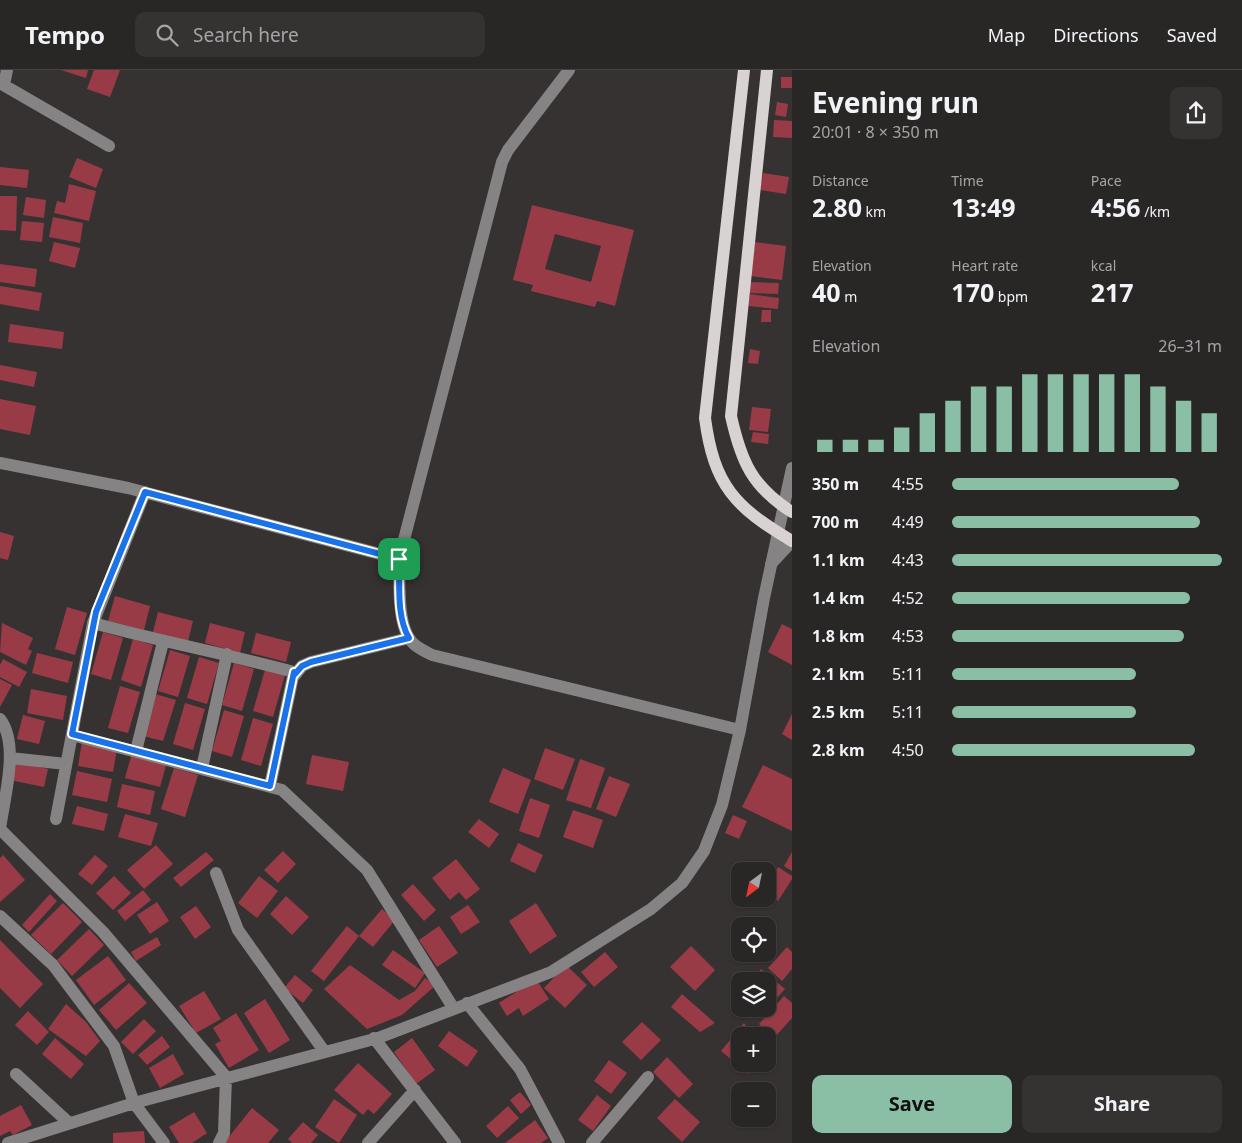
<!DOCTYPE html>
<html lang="en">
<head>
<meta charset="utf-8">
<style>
  :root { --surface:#292626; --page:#353232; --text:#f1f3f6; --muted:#a5a5a7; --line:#454343; --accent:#8abfa5 }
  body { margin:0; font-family:"Noto Sans",sans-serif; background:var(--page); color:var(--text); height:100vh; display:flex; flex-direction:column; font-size:19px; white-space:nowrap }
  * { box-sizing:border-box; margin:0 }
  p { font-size:16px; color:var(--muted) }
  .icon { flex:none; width:28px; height:28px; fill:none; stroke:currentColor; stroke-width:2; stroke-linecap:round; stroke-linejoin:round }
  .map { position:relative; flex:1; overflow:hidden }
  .panel { display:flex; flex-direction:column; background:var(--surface); width:450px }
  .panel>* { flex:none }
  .needle { width:32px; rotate:213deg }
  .controls { position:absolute; left:731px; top:792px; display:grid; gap:10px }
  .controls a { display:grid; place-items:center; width:45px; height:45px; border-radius:10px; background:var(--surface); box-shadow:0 1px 4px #0004,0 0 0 1px var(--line); font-size:25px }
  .pin { position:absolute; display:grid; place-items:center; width:42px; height:42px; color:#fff; margin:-21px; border-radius:10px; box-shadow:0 2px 8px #0006 }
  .round { display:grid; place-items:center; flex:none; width:52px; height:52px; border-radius:10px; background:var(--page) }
  .overview { display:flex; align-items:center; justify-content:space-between; height:85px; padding:0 20px }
  h1 { font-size:28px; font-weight:700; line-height:38px }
  .stats { display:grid; grid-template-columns:repeat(3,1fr); gap:8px; height:85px; padding:5px 20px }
  .stats div { display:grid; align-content:center }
  .stats b { font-size:25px; font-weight:700 }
  .stats small { font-size:14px; font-weight:400 }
  .stats p { font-size:14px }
  .chart { height:140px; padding:10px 20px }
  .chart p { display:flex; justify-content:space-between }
  .chart svg { width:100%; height:90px; margin-top:5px; stroke:var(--accent); stroke-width:6 }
  .cta { display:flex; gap:10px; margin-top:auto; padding:10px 20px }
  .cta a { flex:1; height:58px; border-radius:10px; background:var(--accent); color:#111; font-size:20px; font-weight:700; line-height:58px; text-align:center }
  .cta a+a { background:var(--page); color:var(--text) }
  ul { padding:0 20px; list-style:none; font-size:16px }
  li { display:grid; grid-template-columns:80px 60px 1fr; align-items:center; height:38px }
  li i { height:12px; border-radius:6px; background:var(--accent) }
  header { display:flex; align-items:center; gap:30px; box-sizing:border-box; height:70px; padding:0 25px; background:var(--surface); border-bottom:1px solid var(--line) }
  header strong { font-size:24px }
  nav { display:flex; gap:28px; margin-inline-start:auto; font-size:18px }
  .search { width:350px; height:45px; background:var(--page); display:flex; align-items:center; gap:12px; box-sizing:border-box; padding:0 18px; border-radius:10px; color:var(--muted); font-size:19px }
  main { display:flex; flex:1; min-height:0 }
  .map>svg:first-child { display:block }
</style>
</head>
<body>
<header>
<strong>Tempo</strong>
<div class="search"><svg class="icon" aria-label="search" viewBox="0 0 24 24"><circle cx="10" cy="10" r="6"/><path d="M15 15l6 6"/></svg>Search here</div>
<nav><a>Map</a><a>Directions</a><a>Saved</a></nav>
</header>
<main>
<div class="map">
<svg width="792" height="1073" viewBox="0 0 792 1073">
  <rect width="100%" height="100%" fill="#373232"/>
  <!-- building -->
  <path fill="#993b46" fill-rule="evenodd" d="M61 0H88L86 8Z
    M94 0H120L110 27 87 19Z
    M781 7H792V18H781Z
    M777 32 788 34 786 47 775 45Z
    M774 50 792 51V68L773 67Z
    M77 88 103 99 96 118 69 107Z
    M0 97 29 100 27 118 0 115Z
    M763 103 789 107 786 124 760 120Z
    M69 114 96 121 89 151 54 143 57 131 65 133Z
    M0 126H17L16 161 0 160Z
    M26 127 46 130 44 148 23 145Z
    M532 135 634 160 615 236 597 231 595 237 531 221 533 215 513 210ZM555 164 601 176 591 212 545 199Z
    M53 147 83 153 80 173 49 167Z
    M22 151 44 153 42 172 20 170Z
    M54 172 80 178 75 198 49 191Z
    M755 172 786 176 782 210 751 206Z
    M0 194 37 199 35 217 0 212Z
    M750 212 779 213 778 224 750 223Z
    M0 216 42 223 39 241 0 234Z
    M750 224 779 228 778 239 748 236Z
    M762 240H771V252H761Z
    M10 254 64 262 62 279 8 272Z
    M750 279 760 281 758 294 748 293Z
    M0 295 37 302 34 317 0 310Z
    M0 329 36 336 30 365 0 359Z
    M752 337 771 339 768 362 749 360Z
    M753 362 769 364 768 374 751 372Z
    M0 462 14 466 8 490 0 488Z
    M115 526 150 536 144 560 108 551Z
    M67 537 87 543 75 585 55 579Z
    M158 542 193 551 188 571 153 562Z
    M2 553 33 568 28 579 32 581 26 595 0 582Z
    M210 553 245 562 240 583 205 573Z
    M782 554 792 559V595L768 582Z
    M103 562 123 568 111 610 91 604Z
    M256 563 291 572 286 592 251 583Z
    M133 569 153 575 141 617 121 610Z
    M170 580 190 586 178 627 158 621Z
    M37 583 73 592 68 613 32 603Z
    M199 587 219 593 207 634 187 628Z
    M3 589 27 602 19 617 0 607V595Z
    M234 593 254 599 242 641 222 635Z
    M265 600 285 605 273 647 253 641Z
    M0 609 12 615 0 637Z
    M120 616 140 622 128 663 108 658Z
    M31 619 67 626 63 650 27 643Z
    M155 624 176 630 163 671 143 666Z
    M185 633 205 639 193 680 173 674Z
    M224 640 244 646 232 687 212 681Z
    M792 644V670L782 664Z
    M23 645 45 651 39 674 17 669Z
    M253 648 273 654 261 696 241 690Z
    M82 672 117 679 113 702 78 696Z
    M545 678 575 689 563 720 534 709Z
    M132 683 167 692 160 717 125 708Z
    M312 685 349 692 343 721 306 714Z
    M580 689 605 698 591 738 566 730Z
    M14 691 48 699 44 717 10 710Z
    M763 695 792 709V761L742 737Z
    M174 698 198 705 185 747 161 739Z
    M503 698 531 710 518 744 489 732Z
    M77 701 112 709 107 732 72 725Z
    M609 706 630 714 616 747 596 739Z
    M122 714 155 721 150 745 117 737Z
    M530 728 550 735 539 768 519 761Z
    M77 736 108 744 104 761 72 754Z
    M573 740 603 750 593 778 563 767Z
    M125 744 158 753 151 776 118 767Z
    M733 745 747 751 739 769 725 763Z
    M479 749 499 764 489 778 468 762Z
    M518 773 543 785 535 803 510 791Z
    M156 775 173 794 144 819 127 800Z
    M283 781 296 794 278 813 264 800Z
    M206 782 214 790 181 817 173 808Z
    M792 782V801L784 796Z
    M3 785 25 810 0 832V788Z
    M95 785 108 796 92 815 78 804Z
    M456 789 480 819 466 830 459 822 450 830 432 808Z
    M778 797 792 806V809L778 831 768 825V813Z
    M114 806 131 823 113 840 96 823Z
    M259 806 278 821 257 848 238 833Z
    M413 814 436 840 424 851 401 825Z
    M143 820 151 830 125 851 117 841Z
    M50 824 57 831 29 862 22 855Z
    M286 826 309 847 292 865 270 844Z
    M157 832 169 851 150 864 137 845Z
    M63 833 82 852 51 884 31 865Z
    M536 833 557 866 530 884 509 851Z
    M468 835 480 852 461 864 450 847Z
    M196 836 211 857 195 869 180 847Z
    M382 839 395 850 373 877 359 866Z
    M347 856 359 866 324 911 311 901Z
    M439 856 458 883 437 897 419 870Z
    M89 859 104 875 72 906 57 890Z
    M157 867 161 875 136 891 131 882Z
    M0 870 43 914 20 938 0 918Z
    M691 876 715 900 695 921 670 897Z
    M787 877 792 882V899L782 911 768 898Z
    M393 880 425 903 415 918 382 895Z
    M605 882 618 897 594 917 581 902Z
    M108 886 126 910 94 935 76 910Z
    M350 895 399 930 415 921 425 908 436 915 402 945 367 959 324 919Z
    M566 895 587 915 565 938 544 918Z
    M761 899 785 919 775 930 768 924V911H751Z
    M295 905 313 920 303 933 284 918Z
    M536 909 549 929 523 946 519 938 507 946 499 933Z
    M129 913 147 933 116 960 99 940Z
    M204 921 221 949 196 963 179 936Z
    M682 924 715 953 700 962 671 937Z
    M784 926 792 933V948L774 968 759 954Z
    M265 929 290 970 269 983 244 943Z
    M66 934 86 952 100 971 86 986 48 959Z
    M28 941 49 962 37 975 15 955Z
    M236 943 259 980 229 998 215 974 221 971 213 958Z
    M144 949 156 961 133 984 121 972Z
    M642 952 661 970 641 990 622 972Z
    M744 953 753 966H740V994H756L749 1004 721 981Z
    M449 961 478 981 467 997 438 976Z
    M162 966 170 977 147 995 138 985Z
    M55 968 84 994 71 1009 42 984Z
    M412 968 435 1000 416 1014 394 982Z
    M173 984 184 1004 160 1018 149 998Z
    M667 987 693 1014 679 1028 653 1002Z
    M609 990 627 1003 611 1024 594 1011Z
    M358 993 392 1024 374 1044 368 1039 363 1045 334 1020Z
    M520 1022 531 1035 521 1044 510 1030Z
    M597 1025 611 1036 593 1061 578 1050Z
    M334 1029 357 1045 339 1073 315 1057Z
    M675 1029 700 1052 682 1072 657 1048Z
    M21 1035 32 1055 13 1065 10 1061 0 1066V1046Z
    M508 1036 519 1048 497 1068 486 1056Z
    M252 1038 279 1060 268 1073H224Z
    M194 1042 207 1063 192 1073H179L169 1057Z
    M535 1050 548 1068 541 1073H505Z
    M303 1052 318 1065 311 1073H292L288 1069Z
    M144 1061 145 1073H113V1063Z"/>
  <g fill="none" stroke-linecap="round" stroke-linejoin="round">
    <!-- minor -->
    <path stroke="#858383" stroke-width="12" d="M569 0 508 80 502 92 399 489C400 512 396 560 415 575 420 579 426 582 432 585L740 660
      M0 13 109 76
      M4 15 7 0
      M0 393 128 418 399 489
      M771 494 792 471
      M93 553C159 571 227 584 294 602
      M0 649C20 675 4 728 0 759L103 862 226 1007 224 1063 219 1073
      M72 665 282 720 367 800 454 939
      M136 681 163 572
      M10 688 66 694
      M202 698 227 584
      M270 716 294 602 295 605 302 596 311 592 409 568
      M56 749 93 553 145 422
      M216 803 238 860 324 981
      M0 846 53 895 114 976 134 1033 164 1073
      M467 933 520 999 559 1073
      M374 968 455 1073
      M16 1004 69 1053
      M8 1073 134 1033 378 968 551 902 651 839 682 813 704 781 722 735 740 660 764 528 792 398
      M368 1073 415 1020
      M592 1073 648 1007"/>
    <!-- major-bridge -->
    <path stroke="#d8d2d2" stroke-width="12" d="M744 0 705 348C714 416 735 437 792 471
      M767 0 731 346C741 391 752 417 792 442"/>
  </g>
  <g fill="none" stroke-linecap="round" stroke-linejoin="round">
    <defs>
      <path id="route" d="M145 422 399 489C400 514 396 546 409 568L311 592 302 596 294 605V602L270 716 72 664 96 542Z"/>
    </defs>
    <!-- route casing -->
    <use href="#route" stroke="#fff" stroke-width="10"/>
    <!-- route -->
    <use href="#route" stroke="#1a73e8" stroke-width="6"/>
  </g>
</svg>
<div class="controls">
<a><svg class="needle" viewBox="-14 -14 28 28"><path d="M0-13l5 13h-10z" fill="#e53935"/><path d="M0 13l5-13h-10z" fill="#a5a5a7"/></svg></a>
<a><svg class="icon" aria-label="locate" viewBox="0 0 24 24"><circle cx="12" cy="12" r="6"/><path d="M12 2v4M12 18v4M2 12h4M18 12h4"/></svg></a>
<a><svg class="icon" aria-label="layers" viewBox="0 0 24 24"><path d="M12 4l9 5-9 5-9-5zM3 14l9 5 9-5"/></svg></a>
<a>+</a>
<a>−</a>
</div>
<div class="pin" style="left:399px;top:489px;background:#1e9e55"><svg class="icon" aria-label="arrive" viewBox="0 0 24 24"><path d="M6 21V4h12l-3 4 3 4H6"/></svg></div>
</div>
<section class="panel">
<div class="overview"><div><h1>Evening run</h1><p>20:01 · 8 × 350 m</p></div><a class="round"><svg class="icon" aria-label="share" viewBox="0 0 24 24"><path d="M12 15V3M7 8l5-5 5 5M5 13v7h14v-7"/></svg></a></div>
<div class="stats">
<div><p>Distance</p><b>2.80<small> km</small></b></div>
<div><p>Time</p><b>13:49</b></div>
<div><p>Pace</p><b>4:56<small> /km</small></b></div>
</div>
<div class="stats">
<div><p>Elevation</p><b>40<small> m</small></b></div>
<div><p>Heart rate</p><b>170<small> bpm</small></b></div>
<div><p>kcal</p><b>217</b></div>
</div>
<div class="chart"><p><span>Elevation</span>26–31 m</p>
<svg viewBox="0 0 160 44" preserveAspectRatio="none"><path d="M5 44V38M15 44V38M25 44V38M35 44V32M45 44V25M55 44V19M65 44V12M75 44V12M85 44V6M95 44V6M105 44V6M115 44V6M125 44V6M135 44V12M145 44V19M155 44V25"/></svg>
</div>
<ul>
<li><b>350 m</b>4:55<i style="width:84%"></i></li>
<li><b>700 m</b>4:49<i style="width:92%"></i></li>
<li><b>1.1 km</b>4:43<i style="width:100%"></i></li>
<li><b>1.4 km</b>4:52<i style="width:88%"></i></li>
<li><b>1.8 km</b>4:53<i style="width:86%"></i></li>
<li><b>2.1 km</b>5:11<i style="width:68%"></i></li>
<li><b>2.5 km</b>5:11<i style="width:68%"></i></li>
<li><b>2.8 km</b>4:50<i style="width:90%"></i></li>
</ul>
<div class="cta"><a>Save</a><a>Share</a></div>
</section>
</main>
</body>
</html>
